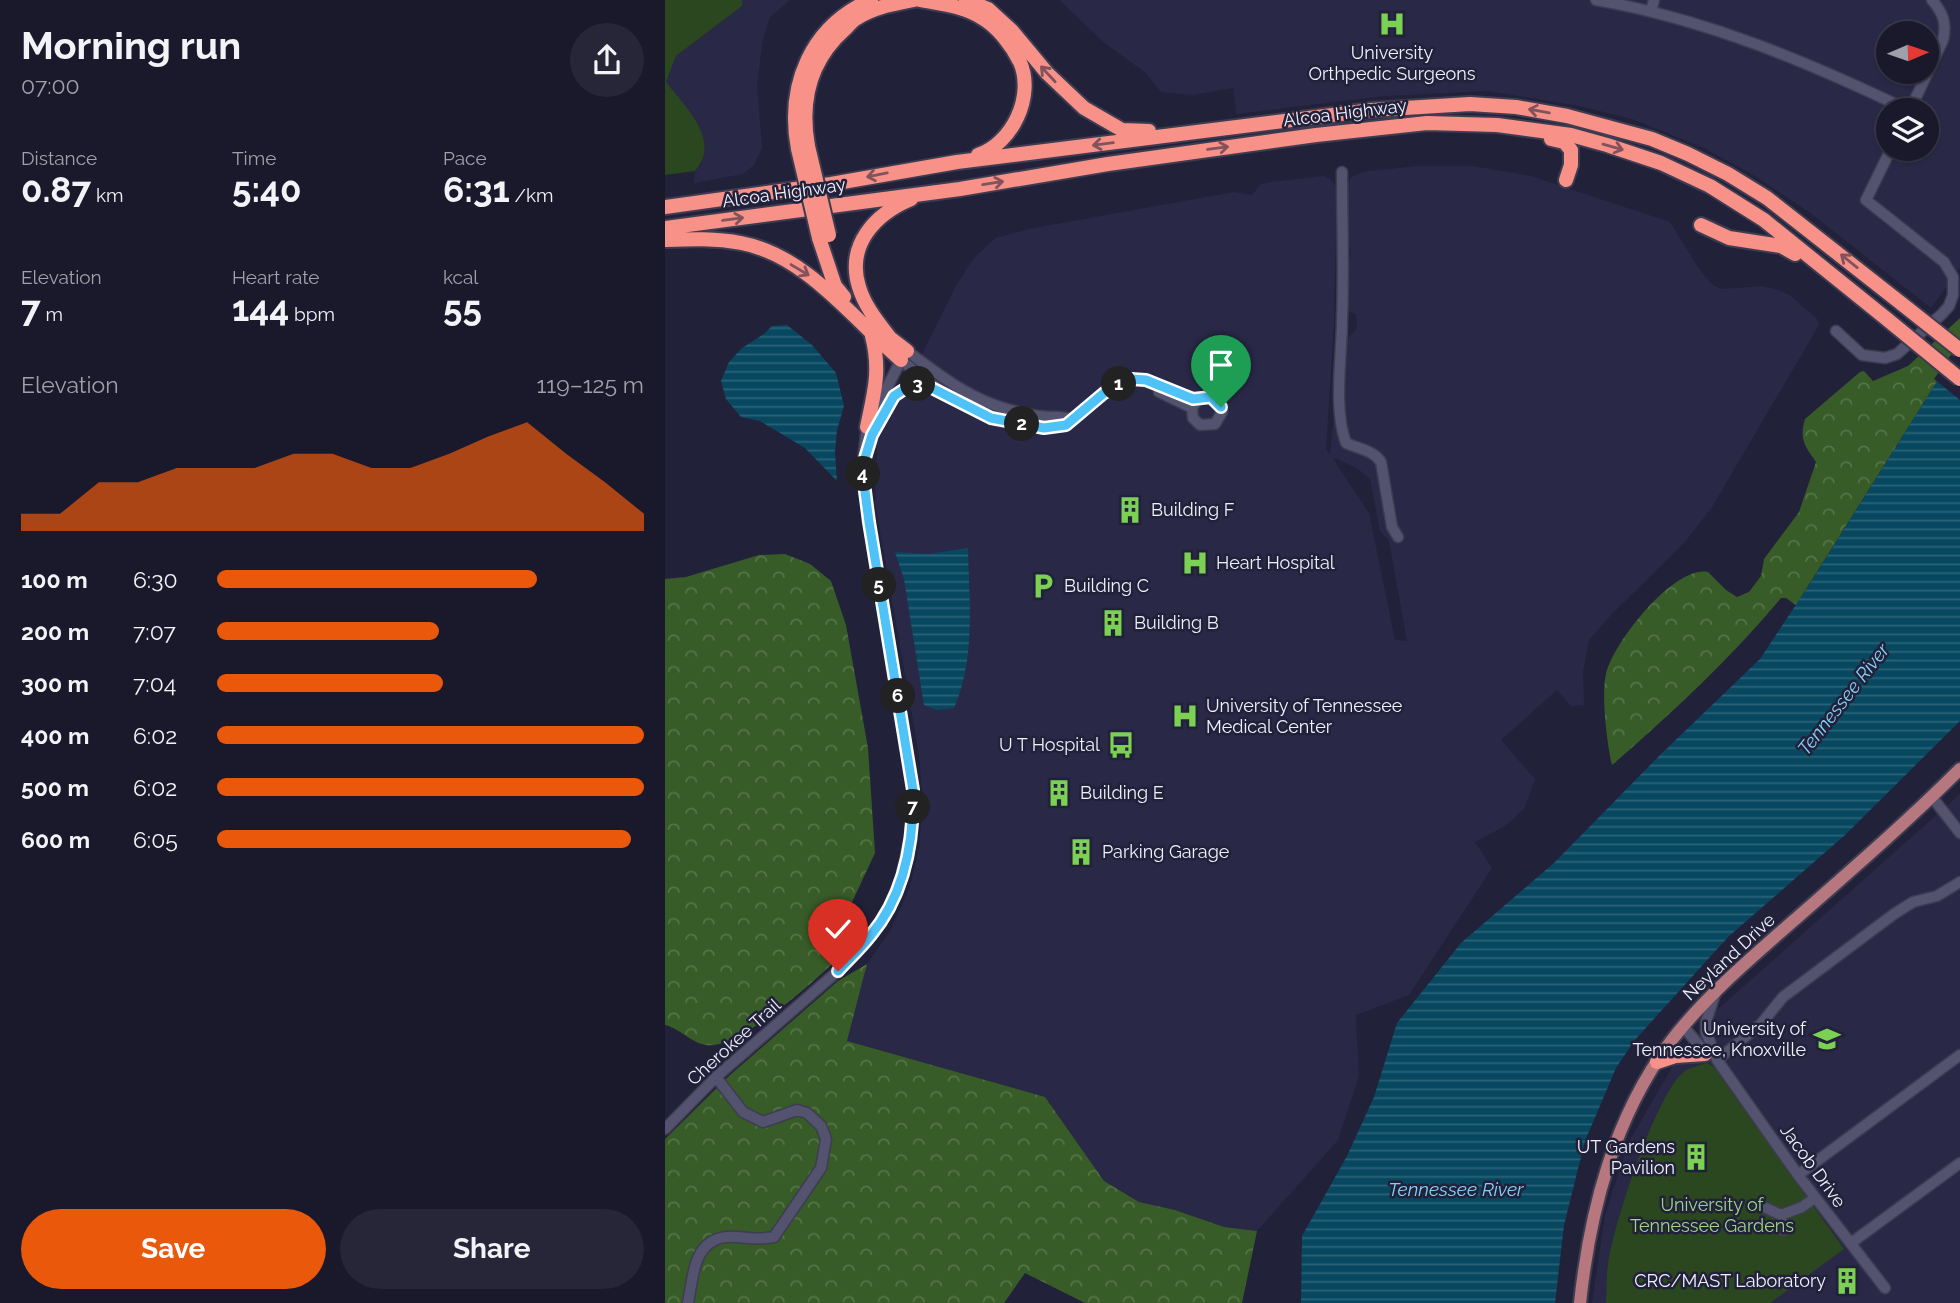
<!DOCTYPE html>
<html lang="en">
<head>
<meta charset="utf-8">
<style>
  :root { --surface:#1a192c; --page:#272638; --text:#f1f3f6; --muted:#9fa0a9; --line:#383848; --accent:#ea580c }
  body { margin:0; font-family:Raleway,sans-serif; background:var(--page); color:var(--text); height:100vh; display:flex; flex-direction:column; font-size:26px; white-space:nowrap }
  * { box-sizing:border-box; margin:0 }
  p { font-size:23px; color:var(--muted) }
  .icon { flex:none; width:38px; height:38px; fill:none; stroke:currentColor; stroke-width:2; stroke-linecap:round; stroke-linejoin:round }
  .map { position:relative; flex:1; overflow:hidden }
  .sheet { display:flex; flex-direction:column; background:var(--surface); width:665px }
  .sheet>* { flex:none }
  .needle { width:46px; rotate:88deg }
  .buttons { position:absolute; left:1211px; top:21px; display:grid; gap:14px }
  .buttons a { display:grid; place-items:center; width:63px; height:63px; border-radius:50%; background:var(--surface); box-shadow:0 2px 5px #0004,0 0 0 2px var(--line); font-size:35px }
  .pin { position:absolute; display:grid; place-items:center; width:60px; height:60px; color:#fff; margin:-72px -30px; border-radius:50% 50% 50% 0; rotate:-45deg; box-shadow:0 0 7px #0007 }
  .pin .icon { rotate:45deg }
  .km { position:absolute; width:35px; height:35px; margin:-18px; border-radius:50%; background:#222; color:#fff; font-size:19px; line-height:35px; text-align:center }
  .round { display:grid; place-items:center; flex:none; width:74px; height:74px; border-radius:37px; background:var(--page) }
  .headline { display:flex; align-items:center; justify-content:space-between; height:119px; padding:0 21px }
  h1 { font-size:38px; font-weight:700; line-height:52px }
  .stats { display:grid; grid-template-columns:repeat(3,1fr); gap:10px; height:119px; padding:7px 21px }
  .stats div { display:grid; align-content:center }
  .stats b { font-size:35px; font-weight:700 }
  .stats small { font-size:19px; font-weight:400 }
  .stats p { font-size:19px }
  .chart { height:196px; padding:14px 21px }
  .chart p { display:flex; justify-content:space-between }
  .chart svg { width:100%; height:126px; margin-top:7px; fill:var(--accent); opacity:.7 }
  .action { display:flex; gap:14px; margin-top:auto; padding:14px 21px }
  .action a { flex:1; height:80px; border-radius:42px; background:var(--accent); color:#fff; font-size:28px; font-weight:700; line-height:80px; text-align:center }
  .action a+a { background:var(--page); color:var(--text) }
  ul { padding:0 21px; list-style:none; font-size:23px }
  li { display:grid; grid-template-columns:112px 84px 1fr; align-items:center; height:52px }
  li i { height:18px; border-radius:9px; background:var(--accent) }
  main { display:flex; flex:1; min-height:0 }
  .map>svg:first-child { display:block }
</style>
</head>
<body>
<main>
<section class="sheet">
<div class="headline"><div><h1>Morning run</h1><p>07:00</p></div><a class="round"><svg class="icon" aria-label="share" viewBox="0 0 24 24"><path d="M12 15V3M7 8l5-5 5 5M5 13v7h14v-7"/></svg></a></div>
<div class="stats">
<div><p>Distance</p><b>0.87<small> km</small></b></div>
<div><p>Time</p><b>5:40</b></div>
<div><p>Pace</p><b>6:31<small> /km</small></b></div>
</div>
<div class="stats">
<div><p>Elevation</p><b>7<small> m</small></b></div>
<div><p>Heart rate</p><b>144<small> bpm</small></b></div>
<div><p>kcal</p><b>55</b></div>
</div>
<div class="chart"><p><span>Elevation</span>119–125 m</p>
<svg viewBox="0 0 160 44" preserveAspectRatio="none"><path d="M0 44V38L10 38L20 27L30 27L40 22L50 22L60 22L70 17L80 17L90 22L100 22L110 17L120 11L130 6L140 17L150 27L160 38V44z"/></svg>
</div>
<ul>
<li><b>100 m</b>6:30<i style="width:75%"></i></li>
<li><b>200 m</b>7:07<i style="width:52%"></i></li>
<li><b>300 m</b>7:04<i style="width:53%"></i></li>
<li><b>400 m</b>6:02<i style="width:100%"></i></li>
<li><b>500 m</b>6:02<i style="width:100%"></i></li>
<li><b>600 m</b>6:05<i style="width:97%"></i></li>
</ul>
<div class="action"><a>Save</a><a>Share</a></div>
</section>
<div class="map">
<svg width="1295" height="1303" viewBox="0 0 1295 1303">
  <defs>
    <pattern id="forest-crowns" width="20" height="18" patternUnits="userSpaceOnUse" patternTransform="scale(1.75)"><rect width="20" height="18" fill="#385c28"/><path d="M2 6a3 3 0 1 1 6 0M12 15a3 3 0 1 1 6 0" fill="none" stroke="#557448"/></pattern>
    <pattern id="water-rules" width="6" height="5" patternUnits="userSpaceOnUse" patternTransform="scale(1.75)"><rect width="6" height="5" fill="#074860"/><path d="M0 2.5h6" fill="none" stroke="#2b6378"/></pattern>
  </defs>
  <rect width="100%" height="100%" fill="#22213a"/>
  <!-- built -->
  <path fill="#292847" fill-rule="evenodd" d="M77 0H125L105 17 98 39 92 84 97 148 89 165 78 174 29 183 30 171 37 163 1 82 11 56 77 6Z
    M395 0H1295V267L1266 308 1144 212 1088 175 1039 148 967 119 914 106 822 91 719 96 571 114 568 88 528 95 496 92 481 73 438 42ZM1223 33H1262V72H1223ZM1223 110H1262V149H1223Z
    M751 166H808L866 176 1005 222 1034 269 1048 285 1057 289 1097 286 1113 290 1125 295 1153 320 1154 325 1047 507 1020 542 945 616 924 640 918 672 919 705 906 706 892 690 836 740 870 779 859 809 840 826 810 842 827 868 744 995 691 1015 694 1076 673 1140 592 1231 559 1227 510 1210 474 1202 439 1181 380 1097 182 1041 202 964 225 931 245 887 254 847 258 805 254 755 210 503 212 443 292 284 309 258 330 238 369 228 569 192 587 195 596 184 606 182 659 176 667 180 672 189 669 323 661 449 665 455 672 381 678 378 682 339 692 328 691 315 683 311 680 301 682 260 685 258 686 250 682 245V187L685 178 697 172ZM667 457 692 468 705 479 715 531 724 541 742 641 730 640 704 513Z
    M1295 794V1303H927L940 1215 963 1143 1006 1069 1053 1009Z"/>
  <!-- green -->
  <path fill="#2b471f" d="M0 0H77V6L11 56 1 82C20 107 57 140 30 171L0 175Z
    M1042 1063 1049 1067 1179 1249 1105 1303H941C942 1290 941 1277 943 1265 947 1229 992 1089 1021 1070 1027 1067 1036 1065 1042 1063Z"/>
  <!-- forest -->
  <path fill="url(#forest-crowns)" d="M1295 318V345L1131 605 1121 598H1116C1065 659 1007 713 947 765 942 743 936 695 941 674 948 643 1009 565 1043 572L1061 590 1072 597 1084 592 1096 576 1099 559 1134 512 1151 462C1140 446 1134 440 1140 419L1195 372 1199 371 1208 381 1243 366Z
    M120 554 145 564 166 581 181 625 203 748 210 853 174 930 184 947C158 975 86 1039 49 1045 30 1048 17 1029 0 1025V579L21 577 94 555Z
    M202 964 182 1041 380 1097 439 1181 474 1202 510 1210 559 1227 592 1231 577 1303H420L360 1273 339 1303H0V1139L65 1075 173 981Z"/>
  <!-- water -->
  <path fill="url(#water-rules)" d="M122 325 147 345 171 373 179 406 172 430 170 452 172 481 140 448 95 421 76 417 61 399 56 381 64 362 77 348 99 334 107 326Z
    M1295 345V721L1180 835 1063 937 969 1041 951 1068 920 1141 899 1225 890 1303H636L637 1236 682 1156 709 1097 732 1023 796 943 889 863 994 756 1095 659 1144 585Z
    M303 548C304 601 311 658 289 708L272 710 259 705 239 579 230 552 263 554Z"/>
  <!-- pier -->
  <path fill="#22213a" d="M1295 342V400L1269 379Z"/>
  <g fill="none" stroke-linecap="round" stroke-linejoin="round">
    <defs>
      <path id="minor" d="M931 0C1041 19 1143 62 1243 110
        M986 11 989 0
        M1245 110 1278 40C1282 23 1278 13 1267 0
        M677 172C677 221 679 270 677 319 677 355 668 409 681 443 694 449 708 450 716 462L727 527 733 537
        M1171 331 1197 355 1220 358 1232 354 1277 314 1284 306 1288 295V277L1279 262 1201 200 1226 149
        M236 360C277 394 304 413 357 424 370 427 386 430 399 425 409 422 420 409 428 402 473 364 478 384 525 398 534 401 541 394 550 399L557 412 550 424 535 425 528 418 527 408 533 399
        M494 392 527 408
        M204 447C212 419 229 378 265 386
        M1267 797 1295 833
        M1051 991 1041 1022V1032L1052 1060 1133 1175 1220 1288
        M1018 1026 1042 1055
        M1052 1060 1096 1024 1118 997 1229 914 1248 902 1272 896 1295 882
        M0 1129 51 1077 173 971 206 936 223 911 236 878 245 838 248 791 204 522 197 468 202 427 236 360 242 351C273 374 304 399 342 409 352 412 364 415 374 416 385 418 397 415 407 420
        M1133 1175 1295 1055
        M1101 1208 1116 1215 1137 1207 1147 1200
        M1116 1215 1118 1230
        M1186 1243 1295 1163
        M23 1303C29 1272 29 1234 71 1237 86 1238 93 1240 109 1237L156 1168 161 1139 156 1126 142 1113 132 1110 98 1122 78 1112 51 1077"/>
      <path id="major" d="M915 1303C925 1210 949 1117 1006 1041 1041 996 1084 960 1127 922 1184 872 1241 823 1295 769"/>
      <path id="highway" d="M255 0C275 4 299 6 317 18 333 27 347 46 355 62 370 96 347 144 313 155
        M301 0 323 9 347 31 382 73 419 108 457 130 484 131
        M886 139 899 142 906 150V165L901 180
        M143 146C135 101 145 60 180 29 184 25 188 20 192 18 209 7 229 4 249 0
        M133 149C121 85 146 26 206 0
        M0 207 166 184 292 162 707 110 805 104 851 107 902 116 987 139 1023 154 1063 174 1102 198 1237 304
        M1036 225 1064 238 1116 246 1130 254
        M0 228 295 189 443 164 651 135 762 123 832 125 906 135 942 145 996 163 1045 186 1099 220 1223 320
        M154 238 170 286 179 297
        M0 240C26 239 50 238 76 243 141 255 188 319 236 360
        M220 334 242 351
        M225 338C213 322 200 307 194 287 181 245 210 214 246 199
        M202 427C209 393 216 371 207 336
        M992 1062 1010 1056 1040 1054"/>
    </defs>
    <!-- minor casing -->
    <use href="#minor" stroke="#3e3c51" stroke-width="13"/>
    <!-- major casing -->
    <use href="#major" stroke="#3e3c51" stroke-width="16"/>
    <!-- highway casing -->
    <use href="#highway" stroke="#3e3c51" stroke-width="18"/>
    <!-- minor -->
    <use href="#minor" stroke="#53536f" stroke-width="10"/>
    <!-- major -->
    <use href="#major" stroke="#b6787e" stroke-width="12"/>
    <!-- highway -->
    <use href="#highway" stroke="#f89188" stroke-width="14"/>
    <defs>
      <path id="highway-bridge" d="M143 146 164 235
        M133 149 154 238
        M1237 304 1295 350
        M1223 320 1295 379"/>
    </defs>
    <!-- highway-bridge casing -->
    <use href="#highway-bridge" stroke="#3e3c51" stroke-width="18" stroke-linecap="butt"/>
    <!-- highway-bridge -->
    <use href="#highway-bridge" stroke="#f89188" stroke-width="14"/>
  </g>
  <!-- one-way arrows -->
  <defs><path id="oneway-shaft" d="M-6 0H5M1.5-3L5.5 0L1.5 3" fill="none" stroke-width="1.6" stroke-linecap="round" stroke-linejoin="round" transform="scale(1.75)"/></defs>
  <g stroke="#82535d">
    <use href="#oneway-shaft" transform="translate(383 74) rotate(-133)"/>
    <use href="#oneway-shaft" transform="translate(874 111) rotate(-170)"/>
    <use href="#oneway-shaft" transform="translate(438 144) rotate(173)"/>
    <use href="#oneway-shaft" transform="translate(948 147) rotate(16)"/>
    <use href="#oneway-shaft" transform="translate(553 148) rotate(-8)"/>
    <use href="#oneway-shaft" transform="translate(212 175) rotate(169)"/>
    <use href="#oneway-shaft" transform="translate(328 183) rotate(-9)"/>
    <use href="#oneway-shaft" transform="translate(68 219) rotate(-8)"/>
    <use href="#oneway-shaft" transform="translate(1184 261) rotate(-141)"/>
    <use href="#oneway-shaft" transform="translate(135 270) rotate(31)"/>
  </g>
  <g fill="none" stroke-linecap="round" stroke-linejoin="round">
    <defs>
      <path id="route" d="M173 971C184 959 196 948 206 935 239 895 249 841 248 790L204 522 197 468 207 435 229 396 244 386 261 385 326 418 379 428 401 425 439 393 466 379 481 380 528 399 546 397 556 407"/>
    </defs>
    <!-- route casing -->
    <use href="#route" stroke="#fff" stroke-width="14"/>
    <!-- route -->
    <use href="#route" stroke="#4fc3f7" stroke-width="9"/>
  </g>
  <!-- icons -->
  <defs>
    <symbol id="hospital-bare" viewBox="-9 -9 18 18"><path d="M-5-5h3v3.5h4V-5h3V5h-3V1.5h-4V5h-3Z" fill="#7cd154" stroke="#22213a" stroke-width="2.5" paint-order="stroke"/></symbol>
    <symbol id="building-bare" viewBox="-9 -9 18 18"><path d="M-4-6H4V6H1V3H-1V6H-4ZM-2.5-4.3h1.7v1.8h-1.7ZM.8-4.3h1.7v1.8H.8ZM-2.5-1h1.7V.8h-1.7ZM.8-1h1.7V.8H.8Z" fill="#7cd154" stroke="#22213a" stroke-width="2.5" paint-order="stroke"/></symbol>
    <symbol id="parking-bare" viewBox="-9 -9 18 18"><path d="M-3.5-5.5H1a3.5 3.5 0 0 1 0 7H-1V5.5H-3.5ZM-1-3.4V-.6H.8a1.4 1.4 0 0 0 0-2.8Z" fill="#7cd154" stroke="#22213a" stroke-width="2.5" paint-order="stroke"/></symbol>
    <symbol id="bus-bare" viewBox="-9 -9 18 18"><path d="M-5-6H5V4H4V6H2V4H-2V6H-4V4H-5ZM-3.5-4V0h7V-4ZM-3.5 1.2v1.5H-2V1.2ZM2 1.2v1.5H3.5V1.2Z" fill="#7cd154" stroke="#22213a" stroke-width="2.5" paint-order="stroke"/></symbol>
    <symbol id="university-bare" viewBox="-9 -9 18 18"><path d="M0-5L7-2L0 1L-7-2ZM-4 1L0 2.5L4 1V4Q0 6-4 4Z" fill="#7cd154" stroke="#22213a" stroke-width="2.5" paint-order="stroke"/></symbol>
  </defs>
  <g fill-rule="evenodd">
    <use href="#hospital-bare" x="708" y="5" width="38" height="38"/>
    <use href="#building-bare" x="446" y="491" width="38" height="38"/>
    <use href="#hospital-bare" x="511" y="544" width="38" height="38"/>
    <use href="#parking-bare" x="359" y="567" width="38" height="38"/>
    <use href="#building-bare" x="429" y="604" width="38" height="38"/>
    <use href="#hospital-bare" x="501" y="697" width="38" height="38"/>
    <use href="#bus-bare" x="437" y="726" width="38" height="38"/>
    <use href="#building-bare" x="375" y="774" width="38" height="38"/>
    <use href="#building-bare" x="397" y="833" width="38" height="38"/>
    <use href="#university-bare" x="1143" y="1020" width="38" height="38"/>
    <use href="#building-bare" x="1012" y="1138" width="38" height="38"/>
    <use href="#building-bare" x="1163" y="1262" width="38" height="38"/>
  </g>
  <g text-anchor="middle" stroke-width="5" stroke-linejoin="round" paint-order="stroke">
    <!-- poi labels -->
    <g font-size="18" fill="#efeffd" stroke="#22213a" text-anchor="start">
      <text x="727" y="59" text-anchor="middle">University<tspan x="727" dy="21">Orthpedic Surgeons</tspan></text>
      <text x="486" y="516">Building F</text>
      <text x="551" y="569">Heart Hospital</text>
      <text x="399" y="592">Building C</text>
      <text x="469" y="629">Building B</text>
      <text x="541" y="712">University of Tennessee<tspan x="541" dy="21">Medical Center</tspan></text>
      <text x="435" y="751" text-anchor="end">U T Hospital</text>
      <text x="415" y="799">Building E</text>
      <text x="437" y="858">Parking Garage</text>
      <text x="1141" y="1035" text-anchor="end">University of<tspan x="1141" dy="21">Tennessee, Knoxville</tspan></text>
      <text x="1010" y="1153" text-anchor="end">UT Gardens<tspan x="1010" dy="21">Pavilion</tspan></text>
      <text x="1161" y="1287" text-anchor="end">CRC/MAST Laboratory</text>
    </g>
    <!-- street labels -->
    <g font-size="18" fill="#efeffd" stroke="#22213a">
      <text transform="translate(680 113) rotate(-7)" y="6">Alcoa Highway</text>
      <text transform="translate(119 193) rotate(-8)" y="6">Alcoa Highway</text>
      <text transform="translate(1064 957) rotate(-43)" y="6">Neyland Drive</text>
      <text transform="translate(69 1042) rotate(-42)" y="6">Cherokee Trail</text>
      <text transform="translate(1148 1166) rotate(54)" y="6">Jacob Drive</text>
    </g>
    <!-- park labels -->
    <g font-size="18" fill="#9dd486" stroke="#22213a">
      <text x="1047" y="1211">University of<tspan x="1047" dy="21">Tennessee Gardens</tspan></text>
    </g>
    <!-- water labels -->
    <g font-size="19" font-style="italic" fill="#81d1f8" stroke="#22213a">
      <text transform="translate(1178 699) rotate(-52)" y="7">Tennessee River</text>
      <text x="791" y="1196">Tennessee River</text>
    </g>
  </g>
</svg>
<div class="buttons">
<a><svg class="needle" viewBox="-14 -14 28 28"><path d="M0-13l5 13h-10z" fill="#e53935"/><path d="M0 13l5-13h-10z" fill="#9fa0a9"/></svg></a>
<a><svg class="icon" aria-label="layers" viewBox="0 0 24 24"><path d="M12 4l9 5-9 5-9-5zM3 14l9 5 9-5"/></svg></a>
</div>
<div class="pin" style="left:556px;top:407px;background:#1e9e55"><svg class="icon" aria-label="arrive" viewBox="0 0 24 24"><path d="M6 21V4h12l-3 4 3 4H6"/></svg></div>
<div class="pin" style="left:173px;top:971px;background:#d93025"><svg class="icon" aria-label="check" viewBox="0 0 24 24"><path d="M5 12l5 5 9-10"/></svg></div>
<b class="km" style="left:454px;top:384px">1</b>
<b class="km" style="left:357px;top:424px">2</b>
<b class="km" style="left:253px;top:384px">3</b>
<b class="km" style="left:198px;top:474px">4</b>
<b class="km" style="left:214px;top:585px">5</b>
<b class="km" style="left:233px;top:696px">6</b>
<b class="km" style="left:248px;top:807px">7</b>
</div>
</main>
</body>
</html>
